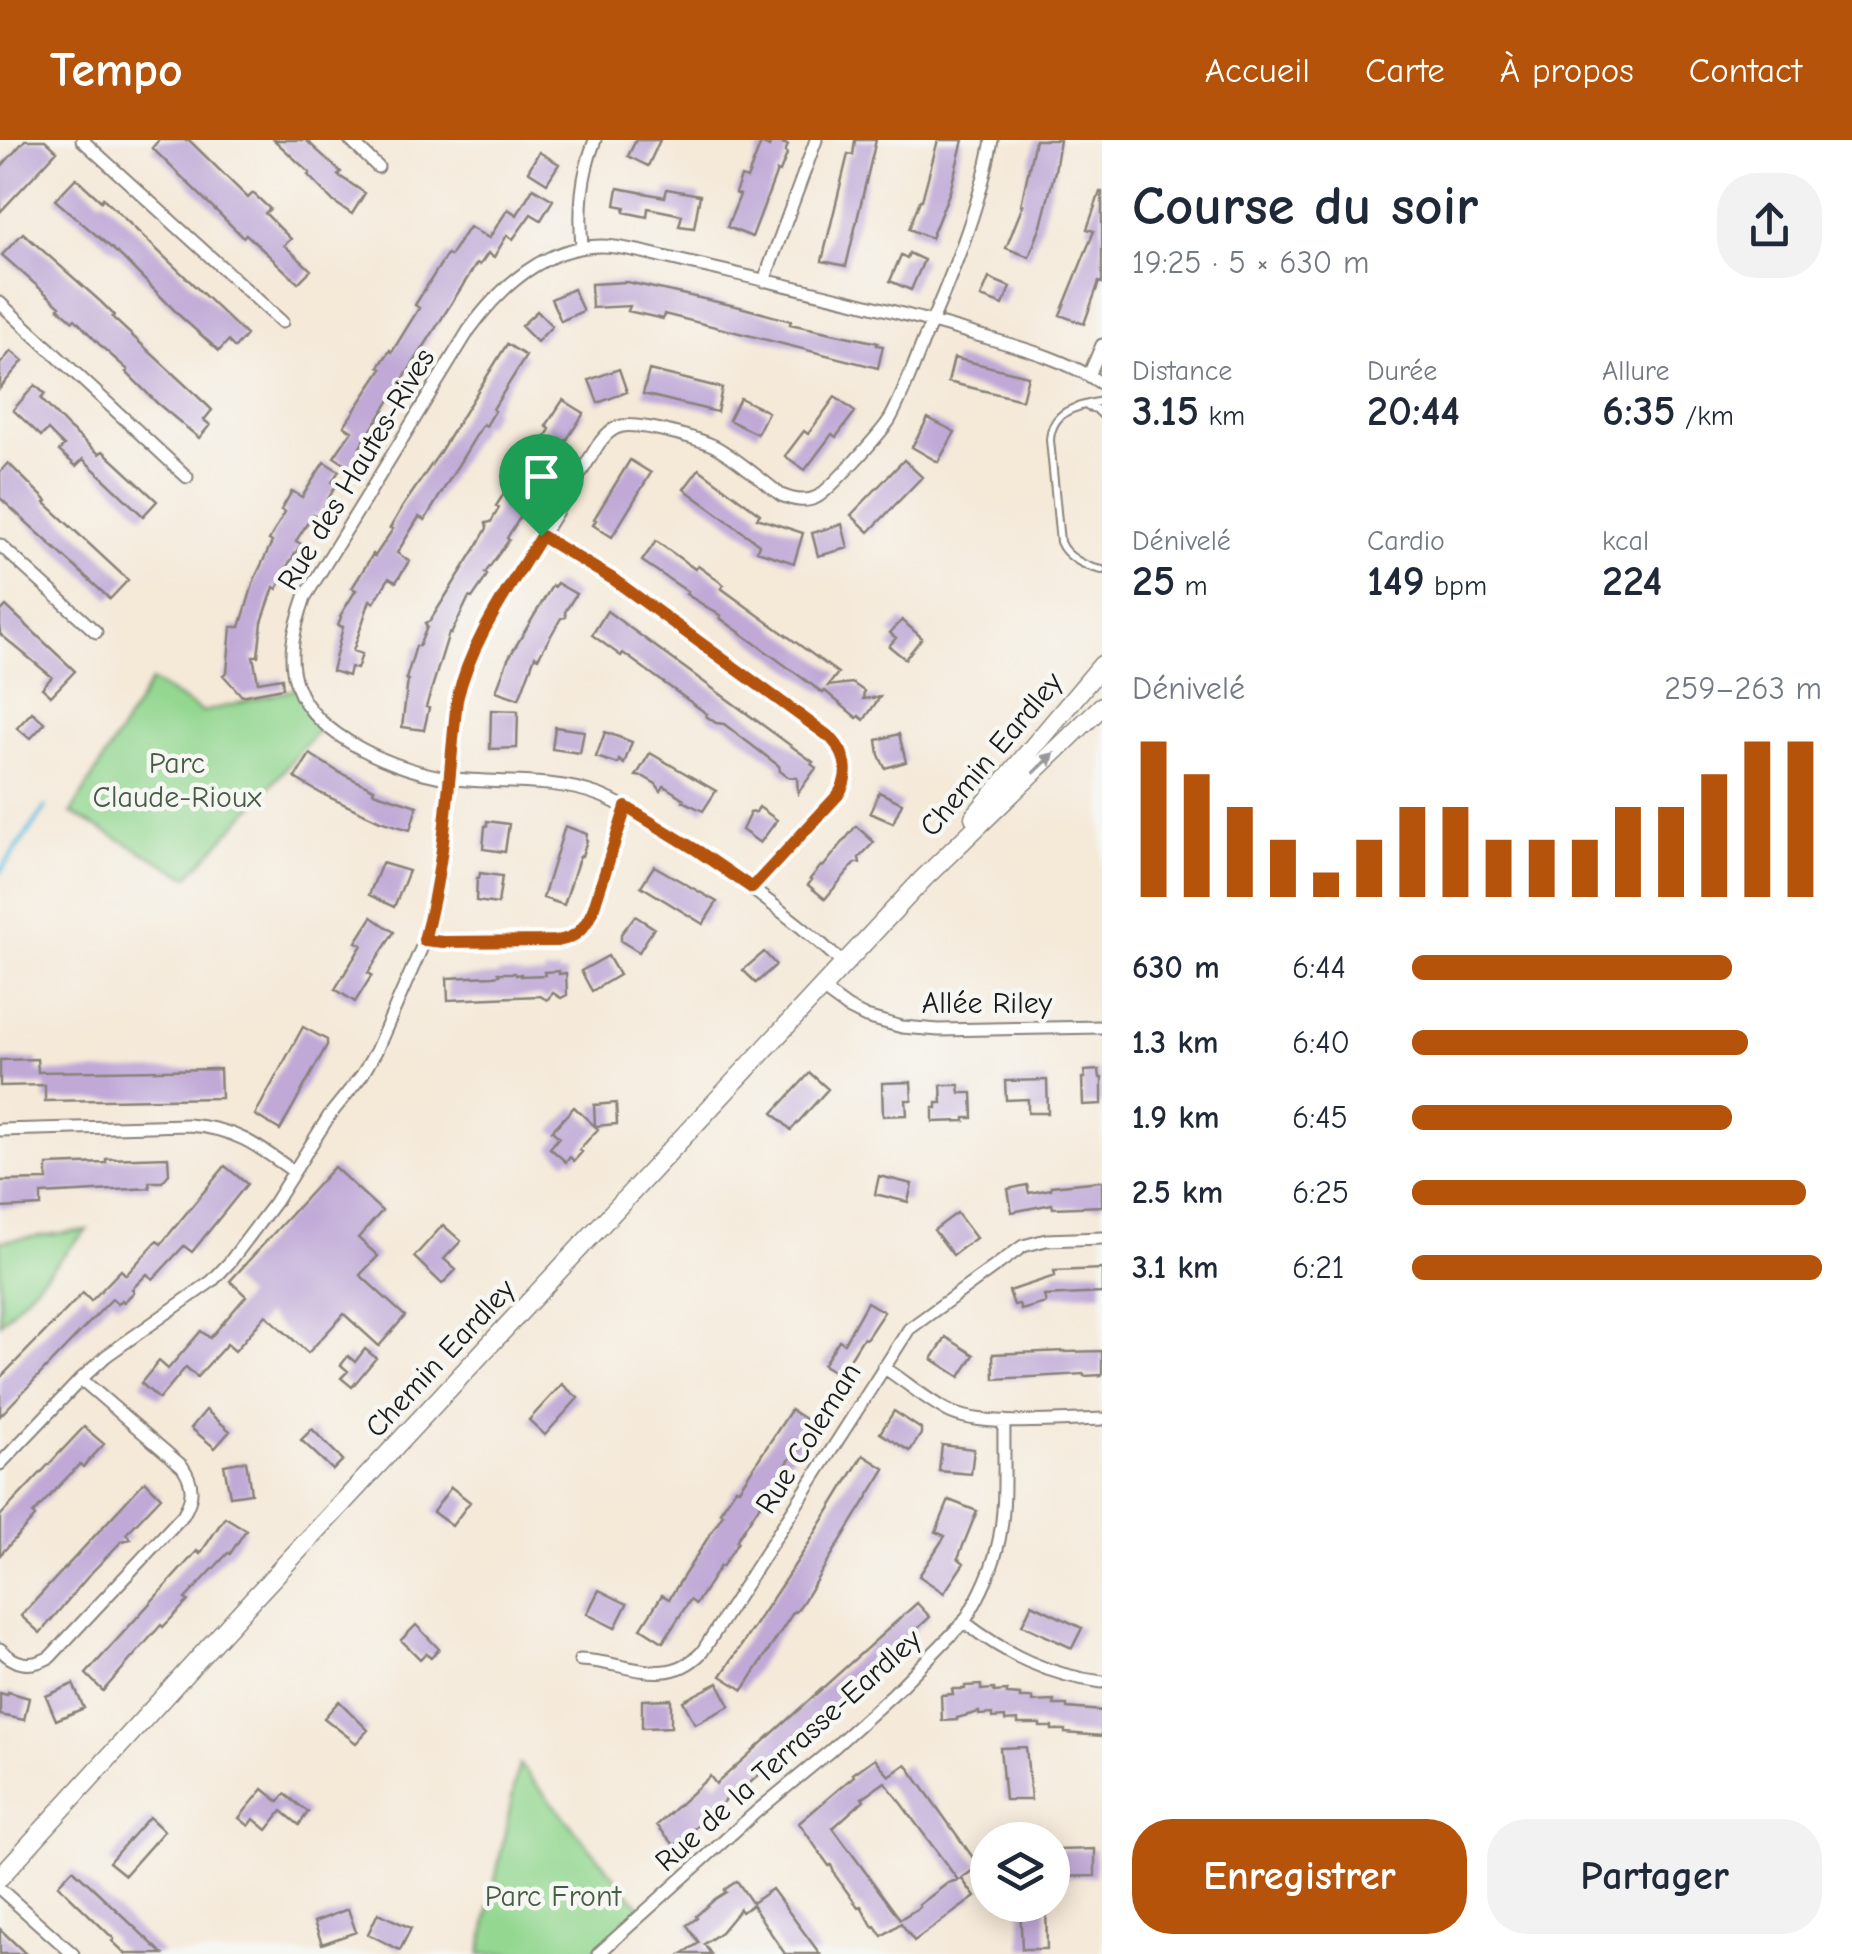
<!DOCTYPE html>
<html lang="fr">
<head>
<meta charset="utf-8">
<style>
  :root { --surface:#fff; --page:#f2f2f3; --text:#1f2937; --muted:#747a83; --accent:#b45309 }
  body { margin:0; font-family:"Comic Neue",sans-serif; background:var(--page); color:var(--text); height:100vh; display:flex; flex-direction:column; font-size:38px; white-space:nowrap }
  * { box-sizing:border-box; margin:0 }
  p { font-size:32px; color:var(--muted) }
  .icon { flex:none; width:55px; height:55px; fill:none; stroke:currentColor; stroke-width:2; stroke-linecap:round; stroke-linejoin:round }
  .map { position:relative; flex:1; overflow:hidden }
  .side { display:flex; flex-direction:column; background:var(--surface); width:750px }
  .side>* { flex:none }
  .tools { position:absolute; left:970px; top:1682px; display:grid; gap:20px }
  .tools a { display:grid; place-items:center; width:100px; height:100px; border-radius:50%; background:var(--surface); box-shadow:0 5px 25px #0003; font-size:50px }
  .pin { position:absolute; display:grid; place-items:center; width:85px; height:85px; color:#fff; margin:-102px -42px; border-radius:50% 50% 50% 0; rotate:-45deg; box-shadow:0 0 10px #0007 }
  .pin .icon { rotate:45deg }
  .round { display:grid; place-items:center; flex:none; width:105px; height:105px; border-radius:40px; background:var(--page) }
  .headline { display:flex; align-items:center; justify-content:space-between; height:170px; padding:0 30px }
  h1 { font-size:55px; font-weight:700; line-height:75px }
  .metrics { display:grid; grid-template-columns:repeat(3,1fr); gap:15px; height:170px; padding:10px 30px }
  .metrics div { display:grid; align-content:center }
  .metrics b { font-size:42px; font-weight:700 }
  .metrics small { font-size:28px; font-weight:400 }
  .metrics p { font-size:28px }
  .chart { height:280px; padding:20px 30px }
  .chart p { display:flex; justify-content:space-between }
  .chart svg { width:100%; height:180px; margin-top:10px; stroke:var(--accent); stroke-width:6 }
  .button { display:flex; gap:20px; margin-top:auto; padding:20px 30px }
  .button a { flex:1; height:115px; border-radius:40px; background:var(--accent); color:#fff; font-size:40px; font-weight:700; line-height:115px; text-align:center }
  .button a+a { background:var(--page); color:var(--text) }
  ul { padding:0 30px; list-style:none; font-size:32px }
  li { display:grid; grid-template-columns:160px 120px 1fr; align-items:center; height:75px }
  li i { height:25px; border-radius:12px; background:var(--accent) }
  header { display:flex; align-items:center; gap:60px; box-sizing:border-box; height:140px; padding:0 50px; background:var(--accent); color:#fff }
  header strong { font-size:48px }
  nav { display:flex; gap:55px; margin-inline-start:auto; font-size:35px }
  main { display:flex; flex:1; min-height:0 }
  .map>svg:first-child { display:block }
</style>
</head>
<body>
<header>
<strong>Tempo</strong>
<nav><a>Accueil</a><a>Carte</a><a>À propos</a><a>Contact</a></nav>
</header>
<main>
<div class="map">
<svg width="1102" height="1814" viewBox="0 0 1102 1814">
  <rect width="100%" height="100%" fill="#f6f6f2"/>
  <filter id="ink" filterUnits="userSpaceOnUse"><feTurbulence type="fractalNoise" baseFrequency=".01" numOctaves="2"/><feDisplacementMap in="SourceGraphic" scale="20" xChannelSelector="R" yChannelSelector="G"/><feConvolveMatrix kernelMatrix="1 2 1 2 8 2 1 2 1" color-interpolation-filters="sRGB"/></filter>
  <filter id="wash" filterUnits="userSpaceOnUse"><feTurbulence type="fractalNoise" baseFrequency=".0048" numOctaves="4" result="noise"/><feDisplacementMap in="SourceGraphic" scale="40" xChannelSelector="R" yChannelSelector="G"/><feGaussianBlur stdDeviation="2.25" result="paint"/><feColorMatrix in="noise" values="0 0 0 0 0 0 0 0 0 0 0 0 0 0 0 0 0 1.4 0 .05"/><feComposite in="paint" operator="in"/></filter>
  <g filter="url(#wash)">
    <rect width="100%" height="100%" fill="#f5e9d8"/>
    <!-- green -->
    <path fill="#93d790" stroke="#587a56" stroke-width="2.5" d="M151 541 203 572 297 549 324 583 256 663 188 737 71 673Z
      M87 1090 0 1183V1101Z
      M519 1624 642 1769 591 1814H480Z"/>
    <g fill="none" stroke-linecap="round" stroke-linejoin="round">
      <!-- stream -->
      <path stroke="#5ebcdc" stroke-width="5" d="M0 732 45 668"/>
    </g>
    <g id="blocks">
      <!-- building -->
      <path fill="#c0a9d7" fill-rule="evenodd" d="M25 0H45L57 11 0 72V28Z
        M159 0H189L248 58 253 53 270 69 265 73 291 99 284 105 311 130 298 143 246 94 243 97 152 8Z
        M274 0H306L341 32 338 35 365 53 352 74 334 62 308 35 310 33Z
        M636 0H660L648 26 628 16Z
        M772 0 788 5 785 12 787 14 780 32 777 31 752 97 727 87 740 55 735 53 741 37 747 39 761 3 769 7Z
        M855 0H876L846 126 822 121 848 14 853 15Z
        M938 0H963L950 51 931 98 909 89 920 60H922Z
        M1035 0H1060L1055 31 1041 86 1029 117 1006 108 1023 65H1021Z
        M539 12 559 24 547 43 528 31Z
        M76 38 101 61 103 58 246 195 235 208 228 201 219 211 180 176 122 117 55 60Z
        M533 48 553 60 541 80 531 74 513 99 507 95 494 117 488 113 480 125 477 123 360 307 365 311 360 318 365 321 357 332 334 317 352 291 344 286 382 229 379 227 390 210 392 212 419 168 415 165 447 114 450 116 469 87 489 98 508 69 517 75Z
        M618 48 665 57 667 49 700 55 694 88 679 86 682 75 648 68 647 77 624 72 625 67 615 65Z
        M1100 52H1102V143L1099 142 1084 184 1060 175 1094 91 1087 89Z
        M23 93 101 162 114 175 112 177 208 266 212 270 204 280 210 285 199 298 157 263 126 232 128 230 103 208 75 179 73 181 58 168 60 166 2 115Z
        M909 113 924 120 911 150 890 141 901 115 907 118Z
        M989 138 1010 147 1003 165 981 157Z
        M627 142 740 167 791 181 790 184 878 203 877 205 883 206 878 228 664 174 663 179 628 171 630 166 592 168 591 144Z
        M573 149 583 171 561 181 551 159Z
        M537 171 552 186 537 202 521 186Z
        M507 204 526 216 493 269 495 271 486 286 483 284 425 380 419 377 397 413 409 421 396 442 389 438 374 463 370 460 353 511 362 514 357 529 350 527 348 536 332 531 343 487 338 485 341 477 340 476 356 450 352 448 373 414 375 416 393 389 390 388 403 366 438 315Z
        M11 211 23 221 0 248V224Z
        M954 218 1028 236 1022 260 948 242Z
        M619 229 627 252 598 263 589 240Z
        M649 230 722 248 717 272 643 254Z
        M35 245 45 254 41 259 69 288 99 314 103 311 157 361 143 376 83 319 76 326 59 311 64 306 48 290 41 296 13 270Z
        M835 257 855 272 836 297 832 294 805 330 785 316 804 291 808 294Z
        M740 258 768 272 757 294 729 280Z
        M563 260 584 273 559 312 564 314 547 341 544 339 532 358 534 360 530 367 525 375 523 373 510 393 507 398 509 400 485 433 487 435 483 442 472 458 469 457 451 494 449 493 426 567 429 568 424 590 402 587 408 540 406 539 416 506H419L427 487 425 483 430 481 477 406 487 388 486 383 491 382 499 368 496 366 514 338 518 341 535 315 550 289 546 286Z
        M928 278 955 292 938 322 912 307Z
        M630 320 651 333 612 397 593 385 596 380 594 379Z
        M904 320 922 337 869 392 851 375Z
        M324 322 339 331 332 342 336 345 318 377 313 374 296 401 301 404 283 433 284 434 277 449 274 447 262 482 258 516H253L258 542 282 538 283 548 242 556 223 535 227 532 231 487H240L255 438 272 402 269 400 285 372 281 370 292 351 302 357Z
        M8 323 47 361 45 363 128 440 110 459 0 358V332Z
        M699 329 760 374 757 378 803 393 794 423 757 411 759 404 684 349Z
        M842 384 848 408 818 416 812 393Z
        M656 401 695 429 698 426 724 445 721 448 838 533 828 546 852 543 864 551 863 559 880 557 864 580 859 576 857 578 825 551 823 553 720 478 721 476 686 454 688 452 642 421Z
        M557 443 576 454 565 472 566 477 561 478 538 518 535 516 519 559 496 551 508 519 552 446 554 447Z
        M6 466 75 531 51 556 42 548 52 537 0 494V472Z
        M607 471 813 622 811 624 816 628 798 653 797 638 788 637 780 631 779 626 724 584 716 583 706 576 707 574 623 513 621 516 592 495Z
        M902 480 922 498 905 519 889 506 896 498 890 493Z
        M491 570 518 571 517 608 490 609Z
        M32 572 45 583 30 599 17 588Z
        M555 587 584 591 580 613 552 609Z
        M605 592 632 602 624 624 619 620 618 624 596 617Z
        M899 594 906 622 885 628 879 615 877 600Z
        M650 613 716 651 703 671 683 661 684 659 664 646 661 651 656 644 644 637 636 636Z
        M310 614 340 633 374 649 373 652 417 666 410 690 380 681 320 653 295 638Z
        M879 652 902 663 893 683 870 673Z
        M759 667 777 680 760 703 742 690 750 673 756 672Z
        M487 681 509 684 505 712 483 709 485 686H487Z
        M565 686 587 694 586 699 587 700 582 716H580L578 721 564 765 543 758Z
        M856 686 874 702 859 718 860 723H855L825 759 808 745 812 740 810 739 821 726 823 727Z
        M382 723 409 731 394 767 369 755Z
        M654 726 717 762 703 784 641 746Z
        M480 733 502 736 498 764 476 761 477 738H479Z
        M635 776 654 788 639 812 621 801V794Z
        M372 777 394 792 368 833 372 835 355 862 335 849 362 805 356 802Z
        M764 812 776 825 756 843 743 830Z
        M608 816 619 835 592 851 581 831Z
        M559 831V834L566 833 567 855 561 858 553 853 547 860 540 856 448 860 447 838 493 836 499 835 498 833H515L516 835 521 834V836L545 835 544 832Z
        M303 887 327 900V905L280 990 255 975Z
        M37 919 38 932 220 929 221 958 45 961V945L0 946V920Z
        M1099 930 1100 938H1102V964L1083 965 1082 938H1085L1084 931Z
        M810 933 828 949 791 990 773 973Z
        M1047 940 1048 973H1028V959L1006 960 1005 941Z
        M911 942 912 960H906L907 975 883 976 882 943Z
        M941 945H959L960 953H972L973 978H965V981L933 982V968H937V963H942Z
        M616 963 617 984 595 986 594 965Z
        M574 967 598 989 579 1010 582 1012 574 1021 570 1017 566 1022 550 1008 559 997 552 991Z
        M168 1017 169 1034 162 1042H149L150 1048 41 1054V1066L0 1068V1041L47 1040V1025L106 1023V1019Z
        M225 1026 247 1044 192 1112 184 1106 153 1139 147 1134 132 1149 134 1152 124 1162 122 1160 118 1164 112 1159 0 1276V1238L83 1153 91 1161 121 1130 126 1135 157 1101 161 1104Z
        M334 1027 382 1071 358 1098 378 1116 360 1135 405 1176 379 1206 344 1174 308 1213 266 1175 235 1211 227 1204 197 1237 186 1227 159 1259 141 1243 159 1221 168 1229 201 1191 210 1198 246 1156 230 1141Z
        M879 1036 912 1044 908 1062 875 1054Z
        M1102 1041V1066L1053 1068 1052 1064 1012 1072 1008 1049 1027 1045 1029 1053 1051 1049V1046Z
        M957 1073 976 1098 953 1115 934 1090Z
        M443 1085 461 1101 444 1119 456 1130 442 1144 414 1117Z
        M1102 1129V1153L1044 1156 1046 1163 1021 1170 1019 1164 1014 1165 1009 1151 1055 1136 1054 1131Z
        M867 1162 884 1172 866 1199 863 1198 840 1235 823 1225 839 1200 844 1203Z
        M946 1197 974 1215 960 1237 932 1219Z
        M365 1209 376 1218 352 1247 341 1238 348 1231 341 1225 348 1216 355 1222Z
        M1065 1211V1212L1102 1211V1235L1084 1236V1234L994 1239 993 1214Z
        M562 1244 578 1258 545 1295 529 1280Z
        M206 1270 230 1291 215 1308 191 1288Z
        M791 1270 813 1284 736 1401 738 1402 722 1427 720 1426 696 1464 690 1460 663 1502 641 1488 662 1455 669 1459 723 1374 720 1372 736 1348 739 1349Z
        M894 1271 921 1289V1294L910 1311 880 1293Z
        M84 1287 104 1304 83 1327 80 1324 56 1349 33 1374 35 1377 0 1415V1376Z
        M312 1289 343 1320 333 1330 301 1300Z
        M942 1305 974 1309 971 1334 939 1331Z
        M863 1315 885 1329 804 1460 796 1472 794 1471 743 1550 721 1536 806 1408Z
        M246 1321 251 1353 230 1356 224 1325Z
        M145 1341 161 1357 126 1394 131 1399 122 1401 92 1432 40 1493 21 1476Z
        M451 1347 470 1362 452 1386 433 1372Z
        M949 1360 977 1371 958 1418 964 1423 944 1453 919 1436 945 1396 936 1392Z
        M225 1377 246 1390 230 1414 228 1413 185 1459 188 1461 163 1487 161 1485 103 1551 86 1534 197 1411 200 1414Z
        M599 1450 627 1464 615 1488 587 1474Z
        M917 1463 930 1477 809 1590 742 1650 740 1647 675 1706 657 1685 710 1636 716 1644Z
        M1032 1464 1082 1488 1072 1508 1022 1485Z
        M416 1485 439 1509 431 1518 426 1513 420 1519 401 1500Z
        M718 1543 730 1566 695 1584 683 1561Z
        M73 1544 84 1568 56 1580 46 1556Z
        M981 1545V1550L994 1549V1552L1007 1551V1554L1020 1555V1558H1032V1562L1054 1561V1565H1067V1568L1102 1571V1596L1065 1593V1590H1052V1587H1040V1584H1018V1580L1005 1581V1577L992 1578V1574L979 1575V1572L957 1578V1580L942 1581 941 1555 953 1554 952 1549H965V1546Z
        M8 1552 29 1558 24 1580 0 1575V1553L7 1555Z
        M671 1559V1587L642 1588V1560Z
        M339 1561 368 1590 356 1603 324 1578Z
        M1026 1607 1031 1660H1005L1000 1608Z
        M875 1618 889 1636 906 1624 979 1726 959 1740 962 1739 975 1757 914 1801 901 1783 882 1796 875 1786 873 1787 861 1766 858 1767 835 1735 831 1725 829 1726 799 1683 854 1636 853 1634ZM885 1642 958 1740 948 1743 919 1765 920 1767 900 1779 833 1688 864 1660 862 1658Z
        M263 1649 279 1662 285 1654 308 1672 299 1685 282 1671 267 1690 254 1679 249 1686 239 1678Z
        M149 1677 164 1691 125 1735 109 1722Z
        M1095 1709V1736L1052 1737V1712L1055 1710Z
        M73 1729 163 1814H126L112 1801 114 1799 58 1745Z
        M737 1741 752 1763 772 1749 820 1814H785L752 1765 742 1772 740 1769 721 1792 704 1804 711 1814H682L699 1803 687 1785 697 1778 696 1776 715 1759 726 1752 724 1750Z
        M1020 1765H1046L1047 1809H1022Z
        M348 1769 356 1792 322 1804 314 1782Z
        M378 1773 411 1788 400 1810 368 1794Z
        M0 1789 26 1814H0Z"/>
    </g>
  </g>
  <g filter="url(#ink)">
    <use href="#blocks" fill-opacity="0" stroke="#88827a" stroke-width="2.5"/>
    <g fill="none" stroke-linecap="round" stroke-linejoin="round">
      <defs>
        <path id="lane" d="M1102 261C1077 266 1052 270 1050 300L1060 402C1066 417 1086 427 1102 430
          M1088 267 1096 269 1102 275"/>
        <path id="street" d="M82 0 282 182
          M350 0 378 27
          M582 107C579 69 581 36 595 0
          M764 141 816 0
          M0 163 187 337
          M1089 235 1102 205
          M541 396 613 439 839 606C847 621 847 633 843 648L752 748
          M0 405 96 492
          M425 800 443 802 557 801C577 798 585 789 593 771L626 667
          M844 824C789 774 729 730 666 692 644 679 623 664 599 655 551 637 498 645 448 638 398 631 315 597 297 546 286 516 295 486 305 457L469 190C500 147 545 106 601 106 617 106 632 110 647 113 756 139 867 162 974 194 1015 206 1067 219 1102 244
          M822 849 848 868 866 877 902 887 939 890 1102 887
          M0 990 188 985C234 988 257 1005 293 1031
          M883 1227C905 1241 925 1259 948 1271 980 1288 1064 1280 1102 1279
          M0 1324 81 1239 106 1216 212 1141 229 1123 275 1062 329 976 362 935 376 911 425 800 434 767 440 725 457 560 463 534 487 484 598 305C604 297 611 288 622 286 641 283 699 298 716 307 739 320 760 339 781 355 793 360 805 363 817 357 830 350 882 292 890 279 903 255 913 227 923 202 951 137 979 70 992 0
          M964 1482C1012 1405 1003 1366 1004 1281
          M0 1509C15 1525 30 1528 50 1517L183 1375C194 1357 194 1343 182 1326L81 1239
          M580 1520C625 1521 666 1550 702 1512L909 1189 1023 1106 1046 1100 1102 1098
          M0 1749 73 1814
          M598 1814 756 1672 830 1611 893 1554 964 1482C1007 1515 1048 1535 1102 1542"/>
        <path id="secondary" d="M974 677 1102 525
          M0 1737 253 1459 923 739 1102 566"/>
      </defs>
      <!-- lane casing -->
      <use href="#lane" stroke="#88827a" stroke-width="10"/>
      <!-- street casing -->
      <use href="#street" stroke="#88827a" stroke-width="15"/>
      <!-- secondary casing -->
      <use href="#secondary" stroke="#88827a" stroke-width="21"/>
      <!-- lane -->
      <use href="#lane" stroke="#fff" stroke-width="6"/>
      <!-- street -->
      <use href="#street" stroke="#fff" stroke-width="11"/>
      <!-- secondary -->
      <use href="#secondary" stroke="#fff" stroke-width="18"/>
    </g>
    <!-- one-way arrows -->
    <defs><path id="oneway-solid" d="M-6-.8H1V-3.2L6.5 0L1 3.2V.8H-6Z" transform="scale(2.5)"/></defs>
    <use fill="#999" href="#oneway-solid" transform="translate(1044 623) rotate(-44)"/>
  </g>
  <g fill="none" stroke-linecap="round" stroke-linejoin="round" filter="url(#ink)">
    <defs>
      <path id="route" d="M541 396 613 439 831 598C847 615 851 635 838 655L752 748 698 711 626 667 593 770C585 788 577 798 557 801L443 802 424 800C446 722 448 640 457 560 471 500 509 449 541 396Z"/>
    </defs>
    <!-- route casing -->
    <use href="#route" stroke="#fff" stroke-width="20"/>
    <!-- route -->
    <use href="#route" stroke="#b45309" stroke-width="12"/>
  </g>
  <g text-anchor="middle" stroke-width="9" stroke-linejoin="round" paint-order="stroke">
    <!-- street labels -->
    <g font-size="30" fill="#1c1c1c" stroke="#f6f6f2">
      <text transform="translate(356 329) rotate(-59)" y="10">Rue des Hautes-Rives</text>
      <text transform="translate(991 614) rotate(-50)" y="10">Chemin Eardley</text>
      <text x="987" y="873">Allée Riley</text>
      <text transform="translate(440 1218) rotate(-47)" y="10">Chemin Eardley</text>
      <text transform="translate(808 1298) rotate(-58)" y="10">Rue Coleman</text>
      <text transform="translate(788 1610) rotate(-42)" y="10">Rue de la Terrasse-Eardley</text>
    </g>
    <!-- park labels -->
    <g font-size="30" fill="#465d45" stroke="#f6f6f2">
      <text x="177" y="633">Parc<tspan x="177" dy="34">Claude-Rioux</tspan></text>
      <text x="553" y="1766">Parc Front</text>
    </g>
  </g>
</svg>
<div class="tools">
<a><svg class="icon" aria-label="layers" viewBox="0 0 24 24"><path d="M12 4l9 5-9 5-9-5zM3 14l9 5 9-5"/></svg></a>
</div>
<div class="pin" style="left:541px;top:396px;background:#1e9e55"><svg class="icon" aria-label="arrive" viewBox="0 0 24 24"><path d="M6 21V4h12l-3 4 3 4H6"/></svg></div>
</div>
<section class="side">
<div class="headline"><div><h1>Course du soir</h1><p>19:25 · 5 × 630 m</p></div><a class="round"><svg class="icon" aria-label="share" viewBox="0 0 24 24"><path d="M12 15V3M7 8l5-5 5 5M5 13v7h14v-7"/></svg></a></div>
<div class="metrics">
<div><p>Distance</p><b>3.15<small> km</small></b></div>
<div><p>Durée</p><b>20:44</b></div>
<div><p>Allure</p><b>6:35<small> /km</small></b></div>
</div>
<div class="metrics">
<div><p>Dénivelé</p><b>25<small> m</small></b></div>
<div><p>Cardio</p><b>149<small> bpm</small></b></div>
<div><p>kcal</p><b>224</b></div>
</div>
<div class="chart"><p><span>Dénivelé</span>259–263 m</p>
<svg viewBox="0 0 160 44" preserveAspectRatio="none"><path d="M5 44V6M15 44V14M25 44V22M35 44V30M45 44V38M55 44V30M65 44V22M75 44V22M85 44V30M95 44V30M105 44V30M115 44V22M125 44V22M135 44V14M145 44V6M155 44V6"/></svg>
</div>
<ul>
<li><b>630 m</b>6:44<i style="width:78%"></i></li>
<li><b>1.3 km</b>6:40<i style="width:82%"></i></li>
<li><b>1.9 km</b>6:45<i style="width:78%"></i></li>
<li><b>2.5 km</b>6:25<i style="width:96%"></i></li>
<li><b>3.1 km</b>6:21<i style="width:100%"></i></li>
</ul>
<div class="button"><a>Enregistrer</a><a>Partager</a></div>
</section>
</main>
</body>
</html>
